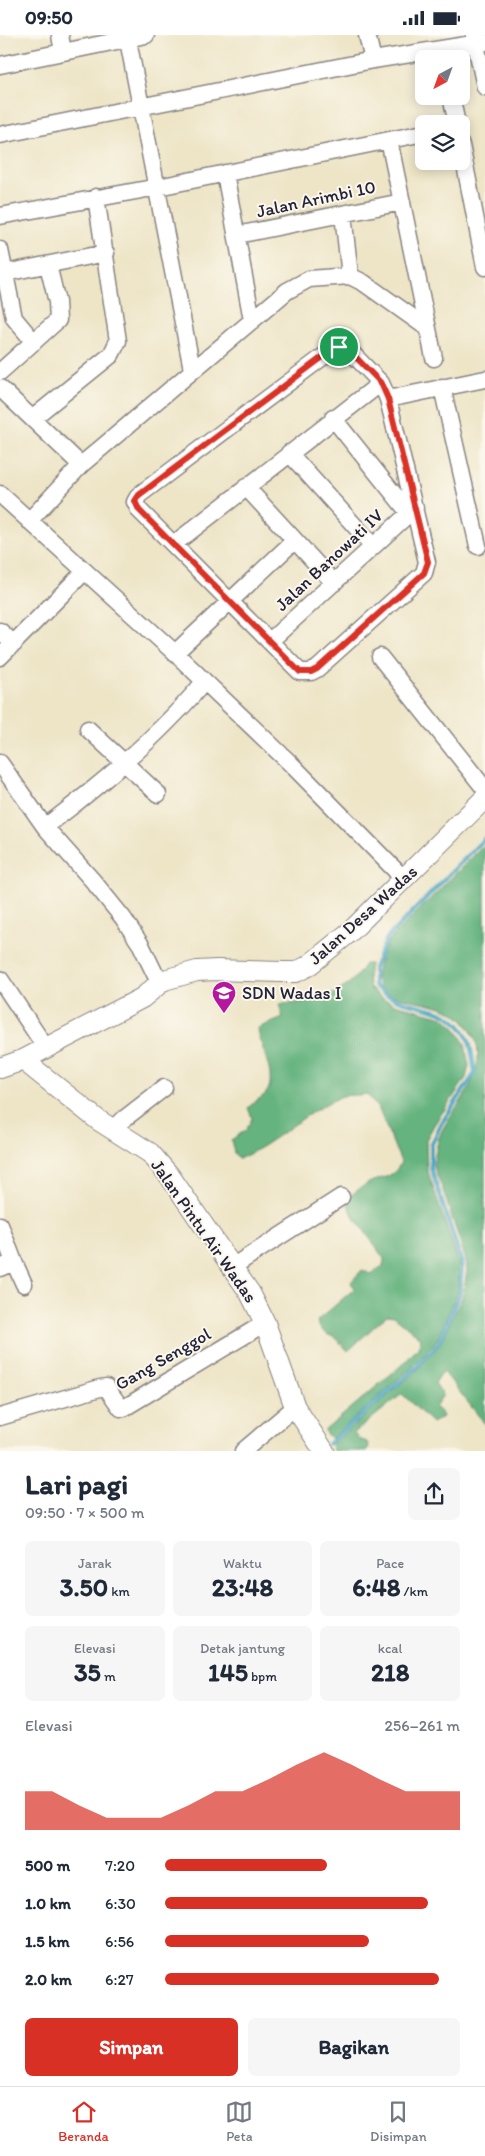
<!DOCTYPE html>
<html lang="id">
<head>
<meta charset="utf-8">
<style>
  :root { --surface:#fff; --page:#f6f6f7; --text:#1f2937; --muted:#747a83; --line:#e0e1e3; --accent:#d93025 }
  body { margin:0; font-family:Itim,sans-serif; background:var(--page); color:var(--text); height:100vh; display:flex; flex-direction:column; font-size:19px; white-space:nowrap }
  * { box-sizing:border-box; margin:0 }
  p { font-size:16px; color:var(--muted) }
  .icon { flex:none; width:28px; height:28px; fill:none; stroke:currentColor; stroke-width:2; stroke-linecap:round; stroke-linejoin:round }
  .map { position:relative; height:1416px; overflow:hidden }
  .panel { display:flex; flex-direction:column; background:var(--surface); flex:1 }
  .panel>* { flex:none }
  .needle { width:32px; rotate:221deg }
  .tools { position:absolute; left:415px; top:15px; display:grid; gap:10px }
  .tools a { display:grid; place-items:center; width:55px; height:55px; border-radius:8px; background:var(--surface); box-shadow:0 2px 12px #0003; font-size:25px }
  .pin { position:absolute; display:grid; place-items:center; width:42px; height:42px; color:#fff; margin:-21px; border:2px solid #fff; border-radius:50%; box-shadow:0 1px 5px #0007 }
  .round { display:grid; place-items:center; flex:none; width:52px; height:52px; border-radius:8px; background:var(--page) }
  .headline { display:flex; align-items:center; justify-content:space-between; height:85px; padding:0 25px }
  h1 { font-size:28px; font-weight:800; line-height:38px }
  .metrics { display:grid; grid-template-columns:repeat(3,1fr); gap:8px; height:85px; padding:5px 25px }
  .metrics div { display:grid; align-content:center; border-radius:8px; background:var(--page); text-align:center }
  .metrics b { font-size:25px; font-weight:800 }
  .metrics small { font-size:14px; font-weight:400 }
  .metrics p { font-size:14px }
  .chart { height:140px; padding:10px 25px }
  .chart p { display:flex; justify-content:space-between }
  .chart svg { width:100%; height:90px; margin-top:5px; fill:var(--accent); opacity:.7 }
  .action { display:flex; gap:10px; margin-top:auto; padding:10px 25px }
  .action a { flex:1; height:58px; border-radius:8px; background:var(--accent); color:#fff; font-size:20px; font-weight:800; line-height:58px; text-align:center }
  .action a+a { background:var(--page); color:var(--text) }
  ul { padding:0 25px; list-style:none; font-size:16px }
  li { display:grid; grid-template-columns:80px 60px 1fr; align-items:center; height:38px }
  li i { height:12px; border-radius:6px; background:var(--accent) }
  .status { display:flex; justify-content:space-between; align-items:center; height:35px; padding:0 25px; background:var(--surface); direction:ltr }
  .status svg { height:14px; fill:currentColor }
  .menu { display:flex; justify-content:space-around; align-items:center; height:70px; border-top:1px solid var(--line); background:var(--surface); font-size:14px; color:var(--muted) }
  .menu a { display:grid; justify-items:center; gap:2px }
  .menu .on { color:var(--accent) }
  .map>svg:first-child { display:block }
</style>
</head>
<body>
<div class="status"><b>09:50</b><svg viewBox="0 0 49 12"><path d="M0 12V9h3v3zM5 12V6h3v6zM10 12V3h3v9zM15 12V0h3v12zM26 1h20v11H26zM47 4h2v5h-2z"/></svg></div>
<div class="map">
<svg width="485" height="1416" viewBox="0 0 485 1416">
  <rect width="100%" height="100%" fill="#fbf7ec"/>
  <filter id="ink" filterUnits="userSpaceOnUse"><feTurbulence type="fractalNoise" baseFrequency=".02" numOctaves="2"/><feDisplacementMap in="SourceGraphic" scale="10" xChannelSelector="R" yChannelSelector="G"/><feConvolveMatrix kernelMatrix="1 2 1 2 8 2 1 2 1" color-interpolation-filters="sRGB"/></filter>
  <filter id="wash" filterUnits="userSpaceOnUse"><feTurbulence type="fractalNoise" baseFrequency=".0096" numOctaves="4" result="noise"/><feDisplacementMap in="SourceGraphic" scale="20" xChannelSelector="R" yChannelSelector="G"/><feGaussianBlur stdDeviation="1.12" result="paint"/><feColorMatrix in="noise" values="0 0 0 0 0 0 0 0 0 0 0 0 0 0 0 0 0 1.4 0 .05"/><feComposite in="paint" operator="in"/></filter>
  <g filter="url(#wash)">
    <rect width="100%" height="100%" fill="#eee5c7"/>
    <!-- forest -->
    <path fill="#65b37e" stroke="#446a5c" d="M485 809V1389L443 1336 435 1348 443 1360 435 1372 442 1379 443 1382 432 1388 402 1359 354 1398 359 1404 367 1407 369 1412 366 1416H333L331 1410 417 1335 440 1309 463 1260 467 1235 466 1225C458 1201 450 1176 442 1152 439 1145 434 1135 434 1127 436 1114 438 1101 445 1090 461 1063 485 1041 476 1006 471 993 459 979 446 974 403 957 352 972 390 904Z
      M365 929H370L368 943 370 953 382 963 395 969 443 982 455 993 465 1009 469 1031 466 1043 434 1090 426 1105 427 1134 459 1228 458 1256 437 1305 416 1329 331 1404 324 1396 404 1328 418 1313 421 1303 394 1281 387 1280 348 1316 333 1300H328L320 1293 317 1286 354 1254 351 1247 362 1235 371 1239 383 1231 384 1224 361 1191 355 1185 346 1164C354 1158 363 1150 373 1146 385 1142 395 1141 401 1127L379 1075 367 1059C359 1061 347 1059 340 1062 304 1078 275 1108 239 1124L234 1118 231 1105 246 1095 252 1083 248 1073C253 1067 263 1062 266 1058 279 1043 258 1009 258 993L283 983 279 969C315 968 345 962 365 929Z"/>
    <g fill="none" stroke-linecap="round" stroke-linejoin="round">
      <!-- stream -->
      <path stroke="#45a6c5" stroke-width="4" d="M328 1409 417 1332 439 1307 460 1258 462 1228 431 1133V1111L441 1089 475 1038C473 1027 472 1013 468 1004 449 961 404 980 374 950V933L387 903 485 803"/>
    </g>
  </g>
  <g filter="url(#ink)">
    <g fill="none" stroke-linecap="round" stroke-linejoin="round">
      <defs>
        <path id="minor" d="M60 0 63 17
          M127 0 192 334
          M367 0 373 25
          M474 0 485 52
          M0 30 146 0
          M451 61 457 89
          M0 100 373 25 485 7
          M389 105 434 323
          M461 110 485 232
          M225 138 252 285
          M343 179 350 241
          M0 181 158 152 424 98
          M237 200 402 167
          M0 215 14 283 34 307
          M5 238 106 218
          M345 311 381 348 388 364 427 527 424 538 317 634 311 637H300L139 475 135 467 139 460 328 318 339 312Z
          M0 337 58 285 57 267 48 230
          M442 352 478 511
          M0 353 81 430
          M388 364 485 344
          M33 383 111 320 118 306 96 162
          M333 383 409 478
          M289 418 373 511
          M246 452 334 548
          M0 459 175 618 291 729 404 844
          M29 486 81 430 287 256 309 244 350 241 364 248 426 292
          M174 509 381 348
          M0 596 14 609
          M270 606 415 473
          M175 618 294 506
          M0 622 85 536
          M380 622 485 754
          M88 694 158 759
          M0 728 45 792 93 846 123 883 141 910 155 939 164 945
          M45 792C102 749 158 702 204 647
          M0 944 46 1013
          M111 1094 164 1053
          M0 1190 14 1227 0 1233
          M14 1227 24 1249
          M232 1232 341 1162
          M0 1382 100 1353 106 1352 121 1373H124L265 1288
          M243 1416 295 1372"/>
        <path id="major" d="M23 1025 98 1085 150 1118 169 1140 250 1258 265 1288 295 1372 324 1416
          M0 1033 23 1025 142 963 164 945 197 936 217 935 282 937H296L308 931 351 896 485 763"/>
      </defs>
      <!-- minor casing -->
      <use href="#minor" stroke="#888481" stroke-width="19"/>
      <!-- major casing -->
      <use href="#major" stroke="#888481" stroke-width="22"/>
      <!-- minor -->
      <use href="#minor" stroke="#fff" stroke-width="16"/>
      <!-- major -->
      <use href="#major" stroke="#fff" stroke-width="20"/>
    </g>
  </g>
  <g fill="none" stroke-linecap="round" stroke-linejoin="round" filter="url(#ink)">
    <defs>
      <path id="route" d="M345 311 381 348 388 364 428 527 424 538 317 634 311 637H300L139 475 135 466 139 460 328 318 341 311Z"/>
    </defs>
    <!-- route casing -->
    <use href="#route" stroke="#fff" stroke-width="10"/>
    <!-- route -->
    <use href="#route" stroke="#d93025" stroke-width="6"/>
  </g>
  <!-- icons -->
  <defs>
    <symbol id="school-pin" viewBox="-11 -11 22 30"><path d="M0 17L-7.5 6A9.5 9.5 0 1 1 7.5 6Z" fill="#b5179e" stroke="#fbf7ec"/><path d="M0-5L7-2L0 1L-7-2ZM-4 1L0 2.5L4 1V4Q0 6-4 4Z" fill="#fff"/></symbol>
  </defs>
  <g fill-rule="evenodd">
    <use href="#school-pin" x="210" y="944" width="28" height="38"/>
  </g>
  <g text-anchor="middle" stroke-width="4" stroke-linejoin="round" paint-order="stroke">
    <!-- street labels -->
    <g font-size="18" fill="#22223b" stroke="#fbf7ec">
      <text transform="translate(316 164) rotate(-12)" y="6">Jalan Arimbi 10</text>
      <text transform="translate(329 525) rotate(-43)" y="6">Jalan Banowati IV</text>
      <text transform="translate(363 880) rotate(-42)" y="6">Jalan Desa Wadas</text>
      <text transform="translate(204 1196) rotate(55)" y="6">Jalan Pintu Air Wadas</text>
      <text transform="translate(163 1324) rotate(-30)" y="6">Gang Senggol</text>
    </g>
    <!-- poi labels -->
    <g font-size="18" fill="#22223b" stroke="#fbf7ec" text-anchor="start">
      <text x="242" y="964">SDN Wadas I</text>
    </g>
  </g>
</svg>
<div class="tools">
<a><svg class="needle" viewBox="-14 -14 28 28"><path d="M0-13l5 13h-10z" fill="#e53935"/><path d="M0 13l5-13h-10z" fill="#747a83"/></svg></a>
<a><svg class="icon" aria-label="layers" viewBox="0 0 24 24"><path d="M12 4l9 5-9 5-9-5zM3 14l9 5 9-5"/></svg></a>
</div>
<div class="pin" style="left:339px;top:312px;background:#1e9e55"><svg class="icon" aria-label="arrive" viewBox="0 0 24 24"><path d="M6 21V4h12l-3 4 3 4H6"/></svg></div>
</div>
<section class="panel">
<div class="headline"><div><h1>Lari pagi</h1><p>09:50 · 7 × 500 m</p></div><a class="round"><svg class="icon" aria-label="share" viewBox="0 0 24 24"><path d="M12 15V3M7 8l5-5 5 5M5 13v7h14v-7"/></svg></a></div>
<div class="metrics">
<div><p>Jarak</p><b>3.50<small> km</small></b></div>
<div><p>Waktu</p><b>23:48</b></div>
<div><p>Pace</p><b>6:48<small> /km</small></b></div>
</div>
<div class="metrics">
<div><p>Elevasi</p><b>35<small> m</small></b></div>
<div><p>Detak jantung</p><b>145<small> bpm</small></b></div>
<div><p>kcal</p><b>218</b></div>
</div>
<div class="chart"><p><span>Elevasi</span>256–261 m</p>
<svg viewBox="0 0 160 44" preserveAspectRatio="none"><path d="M0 44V25L10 25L20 32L30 38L40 38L50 38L60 32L70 25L80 25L90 19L100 12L110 6L120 12L130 19L140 25L150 25L160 25V44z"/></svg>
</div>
<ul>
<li><b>500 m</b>7:20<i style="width:55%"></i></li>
<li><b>1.0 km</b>6:30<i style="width:89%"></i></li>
<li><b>1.5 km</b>6:56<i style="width:69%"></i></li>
<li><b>2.0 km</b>6:27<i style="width:93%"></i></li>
</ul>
<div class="action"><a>Simpan</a><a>Bagikan</a></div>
</section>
<nav class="menu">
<a class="on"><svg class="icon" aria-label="home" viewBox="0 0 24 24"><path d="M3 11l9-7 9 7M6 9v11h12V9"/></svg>Beranda</a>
<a><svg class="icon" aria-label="map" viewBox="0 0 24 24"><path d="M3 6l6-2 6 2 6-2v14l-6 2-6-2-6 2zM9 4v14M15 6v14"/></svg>Peta</a>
<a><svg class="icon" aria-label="saved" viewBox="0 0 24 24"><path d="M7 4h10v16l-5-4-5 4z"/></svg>Disimpan</a>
</nav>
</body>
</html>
